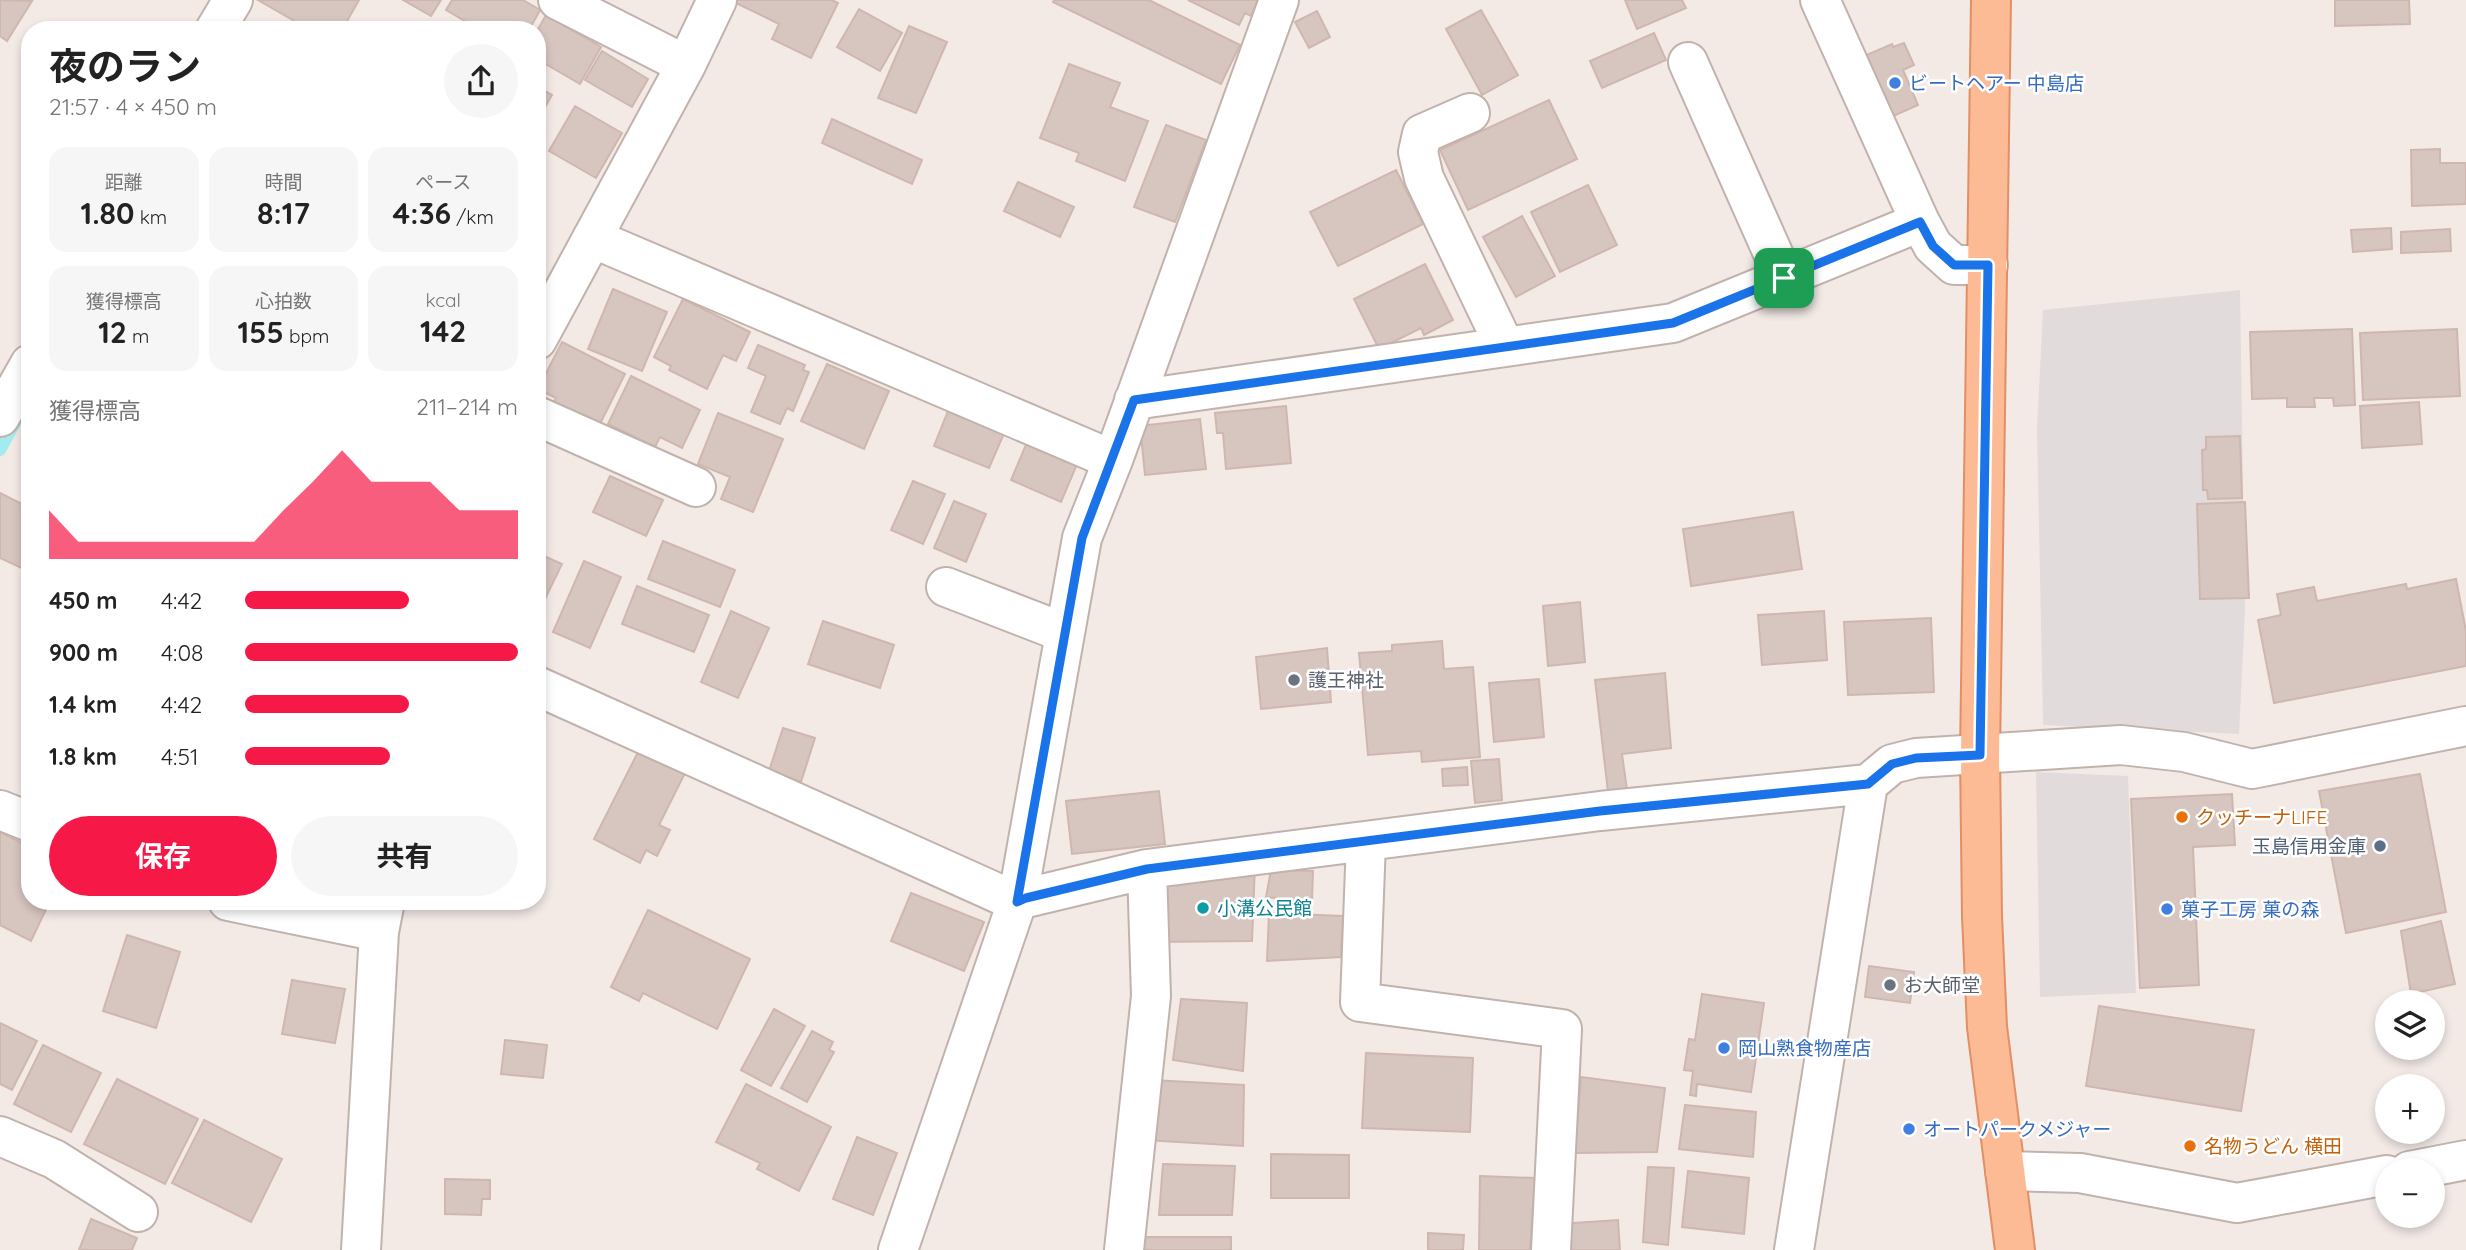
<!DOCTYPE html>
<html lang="ja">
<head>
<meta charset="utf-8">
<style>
  :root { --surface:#fff; --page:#f6f6f6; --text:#222; --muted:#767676; --accent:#f61948 }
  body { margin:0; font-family:Quicksand,"Noto Sans JP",sans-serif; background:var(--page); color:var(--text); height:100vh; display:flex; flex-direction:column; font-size:26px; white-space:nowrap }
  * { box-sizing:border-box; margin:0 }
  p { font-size:23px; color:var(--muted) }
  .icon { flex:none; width:38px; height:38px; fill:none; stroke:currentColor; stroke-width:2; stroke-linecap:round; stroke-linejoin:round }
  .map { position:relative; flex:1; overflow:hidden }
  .panel { position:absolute; left:21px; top:21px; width:525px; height:889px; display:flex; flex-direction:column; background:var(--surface); border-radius:28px; box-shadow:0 4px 10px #0003 }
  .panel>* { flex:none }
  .tools { position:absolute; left:2375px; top:990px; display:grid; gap:14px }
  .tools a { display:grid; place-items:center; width:70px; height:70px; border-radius:50%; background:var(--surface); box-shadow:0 4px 10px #0003; font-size:35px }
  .pin { position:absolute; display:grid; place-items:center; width:60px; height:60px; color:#fff; margin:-30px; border-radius:14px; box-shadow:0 4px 10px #0006 }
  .round { display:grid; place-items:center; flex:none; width:74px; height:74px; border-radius:37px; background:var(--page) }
  .headline { display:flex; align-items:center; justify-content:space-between; height:119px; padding:0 28px }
  h1 { font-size:38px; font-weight:700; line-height:52px }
  .metrics { display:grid; grid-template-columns:repeat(3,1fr); gap:10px; height:119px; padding:7px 28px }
  .metrics div { display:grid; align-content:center; border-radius:18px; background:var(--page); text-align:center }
  .metrics b { font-size:30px; font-weight:700 }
  .metrics small { font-size:19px; font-weight:400 }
  .metrics p { font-size:19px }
  .chart { height:196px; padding:14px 28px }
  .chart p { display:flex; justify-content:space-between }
  .chart svg { width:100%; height:126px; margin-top:7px; fill:var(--accent); opacity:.7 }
  .button { display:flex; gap:14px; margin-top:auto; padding:14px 28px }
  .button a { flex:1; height:80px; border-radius:42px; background:var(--accent); color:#fff; font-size:28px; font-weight:700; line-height:80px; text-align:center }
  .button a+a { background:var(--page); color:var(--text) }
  ul { padding:0 28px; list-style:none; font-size:23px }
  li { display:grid; grid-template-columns:112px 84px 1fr; align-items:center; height:52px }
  li i { height:18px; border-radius:9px; background:var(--accent) }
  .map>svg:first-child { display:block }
</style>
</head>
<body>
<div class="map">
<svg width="2466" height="1250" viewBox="0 0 2466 1250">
  <rect width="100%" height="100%" fill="#f3eae6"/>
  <!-- parking -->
  <path fill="#e1dcdb" d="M2240 290 2245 611 2239 734 2043 725 2037 428 2043 310Z
    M2036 772 2128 776 2136 993 2040 997Z"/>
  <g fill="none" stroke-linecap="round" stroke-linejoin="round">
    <!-- stream -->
    <path stroke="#a3ebef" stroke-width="12" d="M0 450 16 421"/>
  </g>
  <!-- building -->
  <path fill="#d7c5bf" stroke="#cfb7af" stroke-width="2" d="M0 0 32 1 7 41 0 36Z
    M258 0H359L342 30H310Z
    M403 0H441L431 16Z
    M452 0H523L540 10 529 30H480L446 10Z
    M737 0H832L838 3 811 58 772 39 779 24 736 3Z
    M1054 0H1149L1240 45 1221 84 1053 2Z
    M1188 0H1258L1251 16 1245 13 1239 25Z
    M1625 0H1682L1686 8 1637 29Z
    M2335 0H2409L2410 24 2335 26Z
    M859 9 902 33 880 71 837 47Z
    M1481 10 1518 75 1482 95 1446 29Z
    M1317 11 1330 37 1309 48 1295 22Z
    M546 15 601 47 580 84 537 59V31Z
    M909 26 947 42 916 113 878 98Z
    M1654 33 1666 60 1602 88 1590 61Z
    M1904 43 1914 65 1903 70 1918 105 1889 118 1862 57 1892 44 1893 47Z
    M602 51 648 79 632 107 585 80Z
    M1069 64 1120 83 1110 107 1148 121 1125 181 1076 161 1079 153 1040 138Z
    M537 87 552 95 537 121Z
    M1549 100 1577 159 1468 210 1440 150Z
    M575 106 622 133 596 178 549 151Z
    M832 119 922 160 912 184 822 143Z
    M1166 125 1206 140 1175 222 1134 207Z
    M2440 149V163H2466V204L2412 206 2411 150Z
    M1396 170 1423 224 1338 266 1310 212Z
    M1018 182 1074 207 1060 237 1004 211Z
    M1588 185 1617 245 1560 272 1531 212Z
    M1522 216 1555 276 1516 297 1483 237Z
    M2391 228 2392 249 2353 252 2351 230Z
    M2450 229 2451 251 2401 253V232Z
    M1425 264 1453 320 1424 335 1421 328 1379 349 1354 299Z
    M613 289 667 312 642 371 588 349Z
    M683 299 750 332 736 361 723 355 707 389 669 370 671 366 654 357Z
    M2352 329 2355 405 2334 406 2333 398H2314L2315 407H2287V398L2252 399 2250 332Z
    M2457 329 2460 396 2363 400 2360 333Z
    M562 342 625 374 599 426 553 403 556 398 538 389Z
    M758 345 805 365 803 370 809 372 793 411 787 408 780 424 751 412 766 376 748 368Z
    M827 364 889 391 864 449 801 421Z
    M631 376 700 410 682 448 660 437 655 447 608 424Z
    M2419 402 2422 444 2362 448 2360 406Z
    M950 406 1006 429 989 468 934 446Z
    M1286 406 1291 463 1226 469 1223 433H1217L1215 413Z
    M718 413 783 439 753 512 721 499 730 477 698 464Z
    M1200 419 1206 469 1145 475 1140 426Z
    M2240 436 2242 498 2208 499 2207 490H2203L2202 450 2206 449V437Z
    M1028 440 1078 462 1061 502 1011 480Z
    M610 476 663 500 646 536 593 512Z
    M913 481 945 494 923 544 891 530Z
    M0 493 30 508V572L0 558Z
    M954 501 986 514 966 562 934 548Z
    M2245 502 2249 598 2200 599 2197 504Z
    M1793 512 1802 569 1691 586 1683 529Z
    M663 541 735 570 720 607 648 579Z
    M537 553 562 564 544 601 537 597Z
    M584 561 621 577 590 648 553 632Z
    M2456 579 2466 631V666L2274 703 2258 620 2281 615 2277 594 2314 587 2317 601 2406 584 2407 589Z
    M637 586 709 615 694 652 622 624Z
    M1580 602 1585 662 1548 666 1543 606Z
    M731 611 769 628 738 698 701 682Z
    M1824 611 1827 660 1762 665 1758 615Z
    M1931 618 1934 692 1848 695 1844 622Z
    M823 621 894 645 880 688 808 664Z
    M1442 641 1444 669 1473 667 1480 757 1422 762 1421 751 1368 755 1359 653 1392 651V645Z
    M1327 648 1331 702 1261 709 1256 657Z
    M1665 673 1671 748 1622 754 1627 790 1608 792 1595 680Z
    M1539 679 1544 737 1494 742 1489 683Z
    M783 728 815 738 801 782 769 771Z
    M639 750 685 773 659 825 670 830 657 856 646 850 640 863 594 839Z
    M1499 759 1502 800 1475 803 1471 761Z
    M1467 767 1468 785 1443 786 1442 769Z
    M2420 774 2446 912 2346 933 2319 791Z
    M30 780V808L19 804Z
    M1159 791 1165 844 1072 854 1066 801Z
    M2232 794 2235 845 2193 847 2199 985 2140 988 2131 799Z
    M0 832 30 847V901H50L31 941 0 925Z
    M1255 864 1252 941 1151 942 1153 876Z
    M1271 870 1313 871 1312 902 1266 897Z
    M911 893 984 922 964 971 891 941Z
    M648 910 750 959 717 1029 643 993 639 1001 611 987Z
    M1269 913 1343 916 1341 957 1267 961Z
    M2441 921 2455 984 2411 994 2401 931Z
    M127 935 180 952 156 1028 103 1011Z
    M1869 966 1914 972 1910 1003 1865 997Z
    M292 980 345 989 335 1043 282 1034Z
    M1702 994 1764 1003 1751 1092 1697 1084 1696 1096 1690 1095 1693 1071 1684 1070 1689 1039 1695 1040Z
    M1181 999 1247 1003 1243 1071 1173 1060Z
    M2099 1006 2254 1030 2241 1111 2086 1086Z
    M774 1009 805 1026 771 1086 741 1070Z
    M0 1023 37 1041 12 1090 0 1084Z
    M812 1031 833 1042 829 1050 834 1052 807 1102 781 1088Z
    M505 1040 547 1045 543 1078 501 1074Z
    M43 1045 101 1073 71 1132 14 1104Z
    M1366 1053 1473 1058 1470 1132 1362 1128Z
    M1581 1077 1665 1088 1657 1152 1575 1153Z
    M117 1079 198 1119 165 1184 84 1144Z
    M1152 1080 1244 1085 1243 1146 1146 1140Z
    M746 1084 831 1127 799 1191 757 1169 760 1163 716 1142Z
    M1685 1105 1756 1112 1753 1157 1679 1149Z
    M204 1120 282 1159 251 1222 172 1183Z
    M857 1137 897 1153 873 1215 833 1199Z
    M1271 1154 1349 1155V1198H1271Z
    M1163 1164 1235 1166 1232 1215H1159Z
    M1648 1167 1674 1168 1668 1245 1643 1242Z
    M1688 1171 1749 1178 1744 1234 1682 1227Z
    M1480 1176 1535 1178 1530 1250H1479Z
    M445 1179 490 1180V1199H482L481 1215 445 1214Z
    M91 1219 137 1238 132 1250H79Z
    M1618 1220 1620 1250H1561L1559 1224Z
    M1428 1233 1464 1235 1463 1250H1428Z
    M1139 1237H1231V1250H1139Z"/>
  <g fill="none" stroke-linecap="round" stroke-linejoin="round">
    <defs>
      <path id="minor" d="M558 0 686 65
        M1820 0 1920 222 1933 246 1954 265H1988
        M215 30 233 0
        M1688 62 1784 278
        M1470 113 1422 134 1418 152 1424 178 1505 347
        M592 238 1113 460
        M537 340 686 65 717 0
        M1134 400 1673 323 1920 222
        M537 416 696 487
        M0 417 30 364
        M946 587 1065 633
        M537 686 1017 902 1026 898 1147 869 1600 811 1868 784 1892 764 1916 758 2121 745 2184 752 2252 769 2466 726
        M0 810 30 822
        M1366 841 1360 1002 1562 1029 1551 1250
        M228 901 379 932
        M0 1136 54 1159 138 1212
        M2005 1171 2080 1173 2237 1203 2387 1175
        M2409 1171 2466 1160
        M361 1250 379 932 385 901
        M898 1250 1017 902 1082 538 1113 460 1279 0
        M1124 1250 1151 996 1147 869
        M1794 1250 1868 784"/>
      <path id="major" d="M1991 0 1980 755 1982 916 1987 1027 2015 1250"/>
    </defs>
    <!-- minor casing -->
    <use href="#minor" stroke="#c1b2ac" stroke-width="42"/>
    <!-- major casing -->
    <use href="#major" stroke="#e28f65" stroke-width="42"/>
    <!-- minor -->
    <use href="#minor" stroke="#fff" stroke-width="38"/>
    <!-- major -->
    <use href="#major" stroke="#fcba95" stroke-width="38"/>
  </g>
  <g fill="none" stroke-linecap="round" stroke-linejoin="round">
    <defs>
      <path id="route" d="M1920 222 1933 246 1954 265H1988L1980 755 1916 758 1892 764 1868 784 1600 811 1147 869 1026 898 1017 902 1082 538 1134 400 1673 323Z"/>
    </defs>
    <!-- route casing -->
    <use href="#route" stroke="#fff" stroke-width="14"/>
    <!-- route -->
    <use href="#route" stroke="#1a73e8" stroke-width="9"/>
  </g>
  <!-- markers -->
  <g fill="#3f7fe0" stroke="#fff" stroke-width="2.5">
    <circle cx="1895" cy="83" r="7"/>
    <circle cx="2167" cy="909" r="7"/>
    <circle cx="1724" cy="1048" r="7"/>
    <circle cx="1909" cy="1129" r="7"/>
  </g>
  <g fill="#6b7280" stroke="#fff" stroke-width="2.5">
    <circle cx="1294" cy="680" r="7"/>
    <circle cx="1890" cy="985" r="7"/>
  </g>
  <g fill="#e8710a" stroke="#fff" stroke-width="2.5">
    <circle cx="2182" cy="817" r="7"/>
    <circle cx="2190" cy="1146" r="7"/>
  </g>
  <circle fill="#5c6f8a" stroke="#fff" stroke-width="2.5" cx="2380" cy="846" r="7"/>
  <circle fill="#0f9aa8" stroke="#fff" stroke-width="2.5" cx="1203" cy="908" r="7"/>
  <g text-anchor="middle" stroke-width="5" stroke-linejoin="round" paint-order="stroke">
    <!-- shop labels -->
    <g font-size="19" fill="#366cbe" stroke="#fff" text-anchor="start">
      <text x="1909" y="90">ビートヘアー 中島店</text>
      <text x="2181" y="916">菓子工房 菓の森</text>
      <text x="1738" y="1055">岡山熟食物産店</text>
      <text x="1923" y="1136">オートパークメジャー</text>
    </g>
    <!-- worship labels -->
    <g font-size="19" fill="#5b616d" stroke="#fff" text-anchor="start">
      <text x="1308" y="687">護王神社</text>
      <text x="1904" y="992">お大師堂</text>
    </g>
    <!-- food labels -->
    <g font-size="19" fill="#c56008" stroke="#fff" text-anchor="start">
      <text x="2196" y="824">クッチーナLIFE</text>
      <text x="2204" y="1153">名物うどん 横田</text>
    </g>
    <!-- service labels -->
    <g font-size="19" fill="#4e5e75" stroke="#fff" text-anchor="end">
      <text x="2366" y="853">玉島信用金庫</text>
    </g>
    <!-- culture labels -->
    <g font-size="19" fill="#0d838f" stroke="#fff" text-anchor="start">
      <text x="1217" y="915">小溝公民館</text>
    </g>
  </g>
</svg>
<div class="tools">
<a><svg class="icon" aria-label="layers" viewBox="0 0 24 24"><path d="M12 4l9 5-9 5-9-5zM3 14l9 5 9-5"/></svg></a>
<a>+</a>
<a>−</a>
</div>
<div class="pin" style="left:1784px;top:278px;background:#1e9e55"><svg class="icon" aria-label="arrive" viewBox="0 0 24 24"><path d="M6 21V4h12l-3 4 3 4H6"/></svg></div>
<section class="panel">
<div class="headline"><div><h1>夜のラン</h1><p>21:57 · 4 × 450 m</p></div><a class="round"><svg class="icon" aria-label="share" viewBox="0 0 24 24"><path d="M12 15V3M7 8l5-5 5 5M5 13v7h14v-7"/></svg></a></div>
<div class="metrics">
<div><p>距離</p><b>1.80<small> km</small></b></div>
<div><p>時間</p><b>8:17</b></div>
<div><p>ペース</p><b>4:36<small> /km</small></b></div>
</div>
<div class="metrics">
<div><p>獲得標高</p><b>12<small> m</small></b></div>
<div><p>心拍数</p><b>155<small> bpm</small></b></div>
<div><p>kcal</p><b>142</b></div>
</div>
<div class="chart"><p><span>獲得標高</span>211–214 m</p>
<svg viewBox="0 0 160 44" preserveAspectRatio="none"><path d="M0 44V27L10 38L20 38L30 38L40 38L50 38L60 38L70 38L80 27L90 17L100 6L110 17L120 17L130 17L140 27L150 27L160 27V44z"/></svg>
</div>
<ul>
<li><b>450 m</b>4:42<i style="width:60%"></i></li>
<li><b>900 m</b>4:08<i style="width:100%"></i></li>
<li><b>1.4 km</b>4:42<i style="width:60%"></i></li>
<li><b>1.8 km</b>4:51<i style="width:53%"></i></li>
</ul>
<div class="button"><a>保存</a><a>共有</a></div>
</section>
</div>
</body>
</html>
